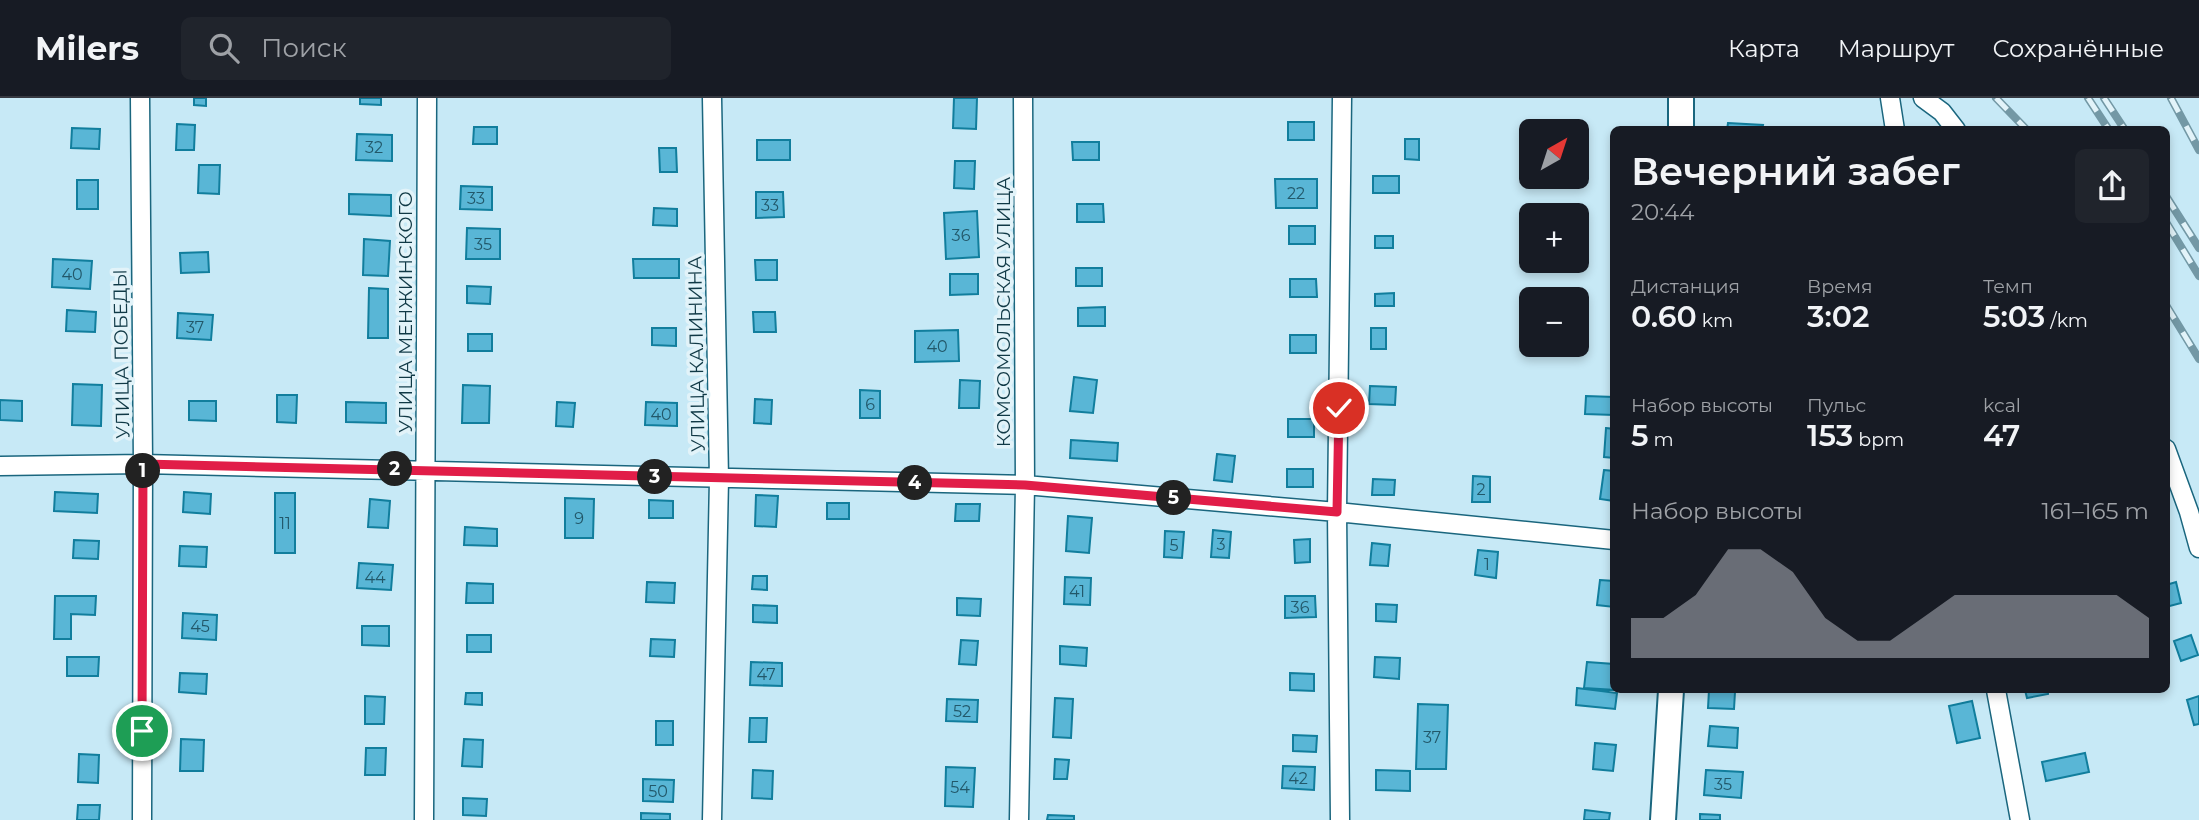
<!DOCTYPE html>
<html lang="ru">
<head>
<meta charset="utf-8">
<style>
  :root { --surface:#171b24; --page:#20242c; --text:#f1f3f6; --muted:#9ea1a6; --line:#363941; --accent:#8c9099 }
  body { margin:0; font-family:Montserrat,sans-serif; background:var(--page); color:var(--text); height:100vh; display:flex; flex-direction:column; font-size:26px; white-space:nowrap }
  * { box-sizing:border-box; margin:0 }
  p { font-size:23px; color:var(--muted) }
  .icon { flex:none; width:38px; height:38px; fill:none; stroke:currentColor; stroke-width:2; stroke-linecap:round; stroke-linejoin:round }
  .map { position:relative; flex:1; overflow:hidden }
  .details { position:absolute; left:1610px; top:28px; width:560px; height:567px; display:flex; flex-direction:column; background:var(--surface); border-radius:10px; box-shadow:0 4px 10px #0003 }
  .details>* { flex:none }
  .needle { width:46px; rotate:39deg }
  .fabs { position:absolute; left:1519px; top:21px; display:grid; gap:14px }
  .fabs a { display:grid; place-items:center; width:70px; height:70px; border-radius:10px; background:var(--surface); box-shadow:0 4px 10px #0003; font-size:35px }
  .pin { position:absolute; display:grid; place-items:center; width:60px; height:60px; color:#fff; margin:-30px; border:4px solid #fff; border-radius:50%; box-shadow:0 2px 7px #0007 }
  .km { position:absolute; width:35px; height:35px; margin:-18px; border-radius:50%; background:#222; color:#fff; font-size:19px; line-height:35px; text-align:center }
  .round { display:grid; place-items:center; flex:none; width:74px; height:74px; border-radius:10px; background:var(--page) }
  .headline { display:flex; align-items:center; justify-content:space-between; height:119px; padding:0 21px }
  h1 { font-size:38px; font-weight:600; line-height:52px }
  .stats { display:grid; grid-template-columns:repeat(3,1fr); gap:10px; height:119px; padding:7px 21px }
  .stats div { display:grid; align-content:center }
  .stats b { font-size:30px; font-weight:600 }
  .stats small { font-size:19px; font-weight:400 }
  .stats p { font-size:19px }
  .chart { height:196px; padding:14px 21px }
  .chart p { display:flex; justify-content:space-between }
  .chart svg { width:100%; height:126px; margin-top:7px; fill:var(--accent); opacity:.7 }
  header { display:flex; align-items:center; gap:42px; box-sizing:border-box; height:98px; padding:0 35px; background:var(--surface); border-bottom:2px solid var(--line) }
  header strong { font-size:33px }
  nav { display:flex; gap:38px; margin-inline-start:auto; font-size:24px }
  .search { width:490px; height:63px; background:var(--page); display:flex; align-items:center; gap:18px; box-sizing:border-box; padding:0 24px; border-radius:10px; color:var(--muted); font-size:26px }
  .map>svg:first-child { display:block }
</style>
</head>
<body>
<header>
<strong>Milers</strong>
<div class="search"><svg class="icon" aria-label="search" viewBox="0 0 24 24"><circle cx="10" cy="10" r="6"/><path d="M15 15l6 6"/></svg>Поиск</div>
<nav><a>Карта</a><a>Маршрут</a><a>Сохранённые</a></nav>
</header>
<div class="map">
<svg width="2199" height="722" viewBox="0 0 2199 722">
  <rect width="100%" height="100%" fill="#c7e9f6"/>
  <!-- building -->
  <path fill="#59b6d6" stroke="#117e9d" stroke-width="2" d="M194 0H206V8L194 7Z
    M360 0H381V7L360 6Z
    M954 0H977L976 31 953 30Z
    M1288 24H1314V42H1288Z
    M1728 25 1763 27 1762 32H1727Z
    M177 26 195 27 194 52H176Z
    M474 29H497V46H473Z
    M72 30 100 31 99 51 71 50Z
    M357 36 392 37V63L356 62Z
    M1405 41H1419V62L1405 61Z
    M757 42H790V62H757Z
    M1072 44H1099V62H1073Z
    M659 50H676L677 74H660Z
    M955 63H975L974 91 954 90Z
    M199 67H220L219 96 198 95Z
    M1373 78H1399V95H1373Z
    M1275 81H1317V110H1276Z
    M77 82H98V111H77Z
    M461 88 492 89V112L460 111Z
    M756 94H783L784 119 756 120Z
    M349 96 391 97V118L349 116Z
    M1077 106H1103L1104 124H1077Z
    M654 110 677 111V128L653 127Z
    M977 113 979 159 946 161 944 115Z
    M1289 128H1315V146H1289Z
    M467 130 500 131V161H466Z
    M1375 138H1393V150H1375Z
    M364 141 390 143 388 178 363 177Z
    M208 154 209 174 181 175 180 155Z
    M53 161 92 163 90 191 52 189Z
    M633 161H679V180H634Z
    M755 162H777V182H756Z
    M1076 170H1102V188H1076Z
    M950 176H978V196L950 197Z
    M1290 181H1316L1317 199H1290Z
    M467 188 491 189 490 206 467 205Z
    M369 190 388 191V240H368Z
    M1394 195V208H1375V196Z
    M1105 209V228H1078V210Z
    M67 212 96 214 95 234 66 233Z
    M753 214H775L776 234H754Z
    M178 215 213 217 211 242 177 240Z
    M652 230H676V248L652 247Z
    M1371 230H1386V251H1371Z
    M958 232 959 263 915 264V233Z
    M468 236H492V253H468Z
    M1290 237H1316V255H1290Z
    M1074 279 1097 282 1093 315 1070 313Z
    M960 282 980 283 979 310H959Z
    M73 286 102 287 101 328 72 327Z
    M463 287 490 288 489 325H462Z
    M1370 288 1396 289 1395 307 1369 306Z
    M860 292 880 293V320H860Z
    M277 297H297L296 325 277 324Z
    M1586 298 1614 299V317L1585 316Z
    M755 301 772 302 771 326 754 325Z
    M0 302 22 303V323L0 322Z
    M189 303H216V323L189 322Z
    M346 304 386 305V325L346 324Z
    M557 304 575 305 573 329 556 328Z
    M646 304 677 305V328L645 327Z
    M1288 321H1314V339H1288Z
    M1606 330 1614 331V360L1604 359Z
    M1071 342 1118 345 1117 363 1070 360Z
    M1217 356 1235 358 1232 384 1214 382Z
    M1287 371H1313V389H1287Z
    M1604 372 1614 373V403L1600 401Z
    M1473 378 1490 379V404H1472Z
    M1373 381 1395 382 1394 397H1372Z
    M55 394 98 396 97 415 54 413Z
    M184 394 211 396 210 416 183 414Z
    M275 395H295V455H275Z
    M756 397 778 398 776 429 755 428Z
    M565 400 594 401 593 440H565Z
    M370 401 390 403 388 430 368 429Z
    M649 402 673 403V420H649Z
    M827 405H849V421H827Z
    M956 406H980L979 423H955Z
    M1068 418 1092 420 1089 455 1066 453Z
    M465 429 497 431V448L464 447Z
    M1213 432 1231 434 1229 460 1211 459Z
    M1165 433 1184 434 1182 460 1164 459Z
    M1310 441V464L1295 465 1294 442Z
    M74 442 99 443 98 461 73 460Z
    M1372 445 1390 447 1388 468 1370 467Z
    M180 448 207 449 206 469 179 468Z
    M1478 452 1498 454 1496 480 1475 477Z
    M359 465 393 467 391 492 357 490Z
    M753 478H767V492L752 491Z
    M1065 479 1091 480 1090 507 1064 506Z
    M1600 482 1614 483V509L1597 507Z
    M647 484 675 485 674 505 646 504Z
    M2176 484 2181 505 2166 509V487Z
    M467 485 493 486V505H466Z
    M55 498H96L95 517 71 516V541H54Z
    M1285 498H1315L1316 519 1285 520Z
    M957 500 981 501 980 518 957 517Z
    M1376 506 1397 507 1396 524 1376 523Z
    M753 507 777 508V525L753 524Z
    M183 515 217 517 216 542 182 540Z
    M362 528H389V548L362 547Z
    M467 537H491V554H467Z
    M2191 537 2198 557 2181 563 2174 543Z
    M651 541 675 542 674 559 650 558Z
    M961 542 978 543 976 567 959 566Z
    M1060 548 1087 550 1086 568 1060 566Z
    M67 559H99L98 578H67Z
    M1375 559 1400 560 1399 581 1374 579Z
    M751 564 782 565V588L750 587Z
    M1587 564 1614 566V592H1616L1584 590Z
    M180 575 207 576 206 596 179 594Z
    M1290 575 1314 576V593L1290 592Z
    M1577 590 1617 595 1615 611 1576 607Z
    M1709 592 1735 594 1734 611 1708 610Z
    M2025 592H2048V596L2027 600Z
    M466 595H482V607L465 606Z
    M365 598 385 599 384 626H365Z
    M2199 598V626L2194 627 2187 602Z
    M1055 600 1073 601 1071 640 1053 639Z
    M947 601 978 602 977 624 946 623Z
    M1972 603 1980 640 1957 645 1949 608Z
    M1418 606 1448 607 1446 671H1416Z
    M750 620H767L766 644H749Z
    M656 623H673V647H656Z
    M1710 628 1738 630 1737 650 1708 648Z
    M1293 637 1317 638 1316 654 1293 653Z
    M181 641 204 642 203 673H180Z
    M464 641 483 642 482 669 462 668Z
    M1595 645 1616 647 1613 673 1593 671Z
    M366 650H386L385 677H365Z
    M2085 655 2089 674 2046 683 2042 664Z
    M79 656 99 657 98 685 78 684Z
    M1055 661 1069 662 1067 681H1054Z
    M1283 668 1315 669 1314 692 1282 690Z
    M946 669 975 670 973 709 945 708Z
    M753 672 773 673 772 701 752 700Z
    M1376 672 1410 673V693L1376 692Z
    M1706 672 1743 674 1741 700 1704 697Z
    M643 681 674 682 673 704 643 703Z
    M463 700 487 701 486 718 463 717Z
    M78 707H100L99 722H77Z
    M1585 712 1610 715 1609 722H1584Z
    M641 715 670 716V722H641Z
    M1700 716 1720 717V722H1700Z
    M1048 717 1074 718V722H1047Z"/>
  <g fill="none" stroke-linecap="round" stroke-linejoin="round">
    <defs>
      <path id="street" d="M140 0 143 366 142 722
        M1890 0 1895 32
        M1923 0 1942 14 1956 32
        M2166 351 2189 414 2199 450
        M0 368 143 366 1025 387 1337 414 1614 442
        M1996 592 2020 722
        M424 722 427 0
        M712 722 719 381 712 0
        M1019 722 1025 387 1023 0
        M1340 722 1337 414 1342 0"/>
      <path id="secondary" d="M1681 32V0
        M1663 722 1671 592"/>
    </defs>
    <!-- street casing -->
    <use href="#street" stroke="#1a667e" stroke-width="21"/>
    <!-- secondary casing -->
    <use href="#secondary" stroke="#1a667e" stroke-width="28"/>
    <!-- street -->
    <use href="#street" stroke="#fff" stroke-width="18"/>
    <!-- secondary -->
    <use href="#secondary" stroke="#fff" stroke-width="24"/>
    <defs>
      <path id="rail" d="M1996 0 2027 32
        M2088 0 2109 32
        M2104 0 2125 32
        M2171 0 2199 52
        M2166 98 2199 150
        M2166 124 2199 178
        M2166 207 2199 261"/>
    </defs>
    <!-- rail casing -->
    <use href="#rail" stroke="#7398a5" stroke-width="8"/>
    <!-- rail -->
    <use href="#rail" stroke="#e2f3f9" stroke-width="5" stroke-dasharray="16" stroke-linecap="butt"/>
  </g>
  <g fill="none" stroke-linecap="round" stroke-linejoin="round">
    <defs>
      <path id="route" d="M142 633 143 366 1025 387 1337 414 1339 310"/>
    </defs>
    <!-- route casing -->
    <use href="#route" stroke="#fff" stroke-width="14"/>
    <!-- route -->
    <use href="#route" stroke="#e11d48" stroke-width="9"/>
  </g>
  <g text-anchor="middle" stroke-width="7" stroke-linejoin="round" paint-order="stroke">
    <!-- number labels -->
    <g font-size="16" fill="#22586a">
      <text x="374" y="55">32</text>
      <text x="1296" y="101">22</text>
      <text x="476" y="106">33</text>
      <text x="770" y="113">33</text>
      <text x="961" y="143">36</text>
      <text x="483" y="152">35</text>
      <text x="72" y="182">40</text>
      <text x="195" y="235">37</text>
      <text x="937" y="254">40</text>
      <text x="870" y="312">6</text>
      <text x="661" y="322">40</text>
      <text x="1481" y="397">2</text>
      <text x="579" y="426">9</text>
      <text x="285" y="431">11</text>
      <text x="1221" y="452">3</text>
      <text x="1174" y="453">5</text>
      <text x="1487" y="472">1</text>
      <text x="375" y="485">44</text>
      <text x="1077" y="499">41</text>
      <text x="1300" y="515">36</text>
      <text x="200" y="534">45</text>
      <text x="766" y="582">47</text>
      <text x="962" y="619">52</text>
      <text x="1432" y="645">37</text>
      <text x="1298" y="686">42</text>
      <text x="1723" y="692">35</text>
      <text x="960" y="695">54</text>
      <text x="658" y="699">50</text>
    </g>
    <!-- street labels -->
    <g font-size="19" fill="#103946" stroke="#e2f3f9">
      <text transform="translate(405 214) rotate(-90)" y="7">УЛИЦА МЕНЖИНСКОГО</text>
      <text transform="translate(1003 214) rotate(-90)" y="7">КОМСОМОЛЬСКАЯ УЛИЦА</text>
      <text transform="translate(121 256) rotate(-91)" y="7">УЛИЦА ПОБЕДЫ</text>
      <text transform="translate(696 256) rotate(-91)" y="7">УЛИЦА КАЛИНИНА</text>
    </g>
  </g>
</svg>
<div class="fabs">
<a><svg class="needle" viewBox="-14 -14 28 28"><path d="M0-13l5 13h-10z" fill="#e53935"/><path d="M0 13l5-13h-10z" fill="#9ea1a6"/></svg></a>
<a>+</a>
<a>−</a>
</div>
<div class="pin" style="left:142px;top:633px;background:#1e9e55"><svg class="icon" aria-label="arrive" viewBox="0 0 24 24"><path d="M6 21V4h12l-3 4 3 4H6"/></svg></div>
<div class="pin" style="left:1339px;top:310px;background:#d93025"><svg class="icon" aria-label="check" viewBox="0 0 24 24"><path d="M5 12l5 5 9-10"/></svg></div>
<b class="km" style="left:143px;top:373px">1</b>
<b class="km" style="left:395px;top:371px">2</b>
<b class="km" style="left:655px;top:379px">3</b>
<b class="km" style="left:915px;top:385px">4</b>
<b class="km" style="left:1174px;top:400px">5</b>
<section class="details">
<div class="headline"><div><h1>Вечерний забег</h1><p>20:44</p></div><a class="round"><svg class="icon" aria-label="share" viewBox="0 0 24 24"><path d="M12 15V3M7 8l5-5 5 5M5 13v7h14v-7"/></svg></a></div>
<div class="stats">
<div><p>Дистанция</p><b>0.60<small> km</small></b></div>
<div><p>Время</p><b>3:02</b></div>
<div><p>Темп</p><b>5:03<small> /km</small></b></div>
</div>
<div class="stats">
<div><p>Набор высоты</p><b>5<small> m</small></b></div>
<div><p>Пульс</p><b>153<small> bpm</small></b></div>
<div><p>kcal</p><b>47</b></div>
</div>
<div class="chart"><p><span>Набор высоты</span>161–165 m</p>
<svg viewBox="0 0 160 44" preserveAspectRatio="none"><path d="M0 44V30L10 30L20 22L30 6L40 6L50 14L60 30L70 38L80 38L90 30L100 22L110 22L120 22L130 22L140 22L150 22L160 30V44z"/></svg>
</div>
</section>
</div>
</body>
</html>
